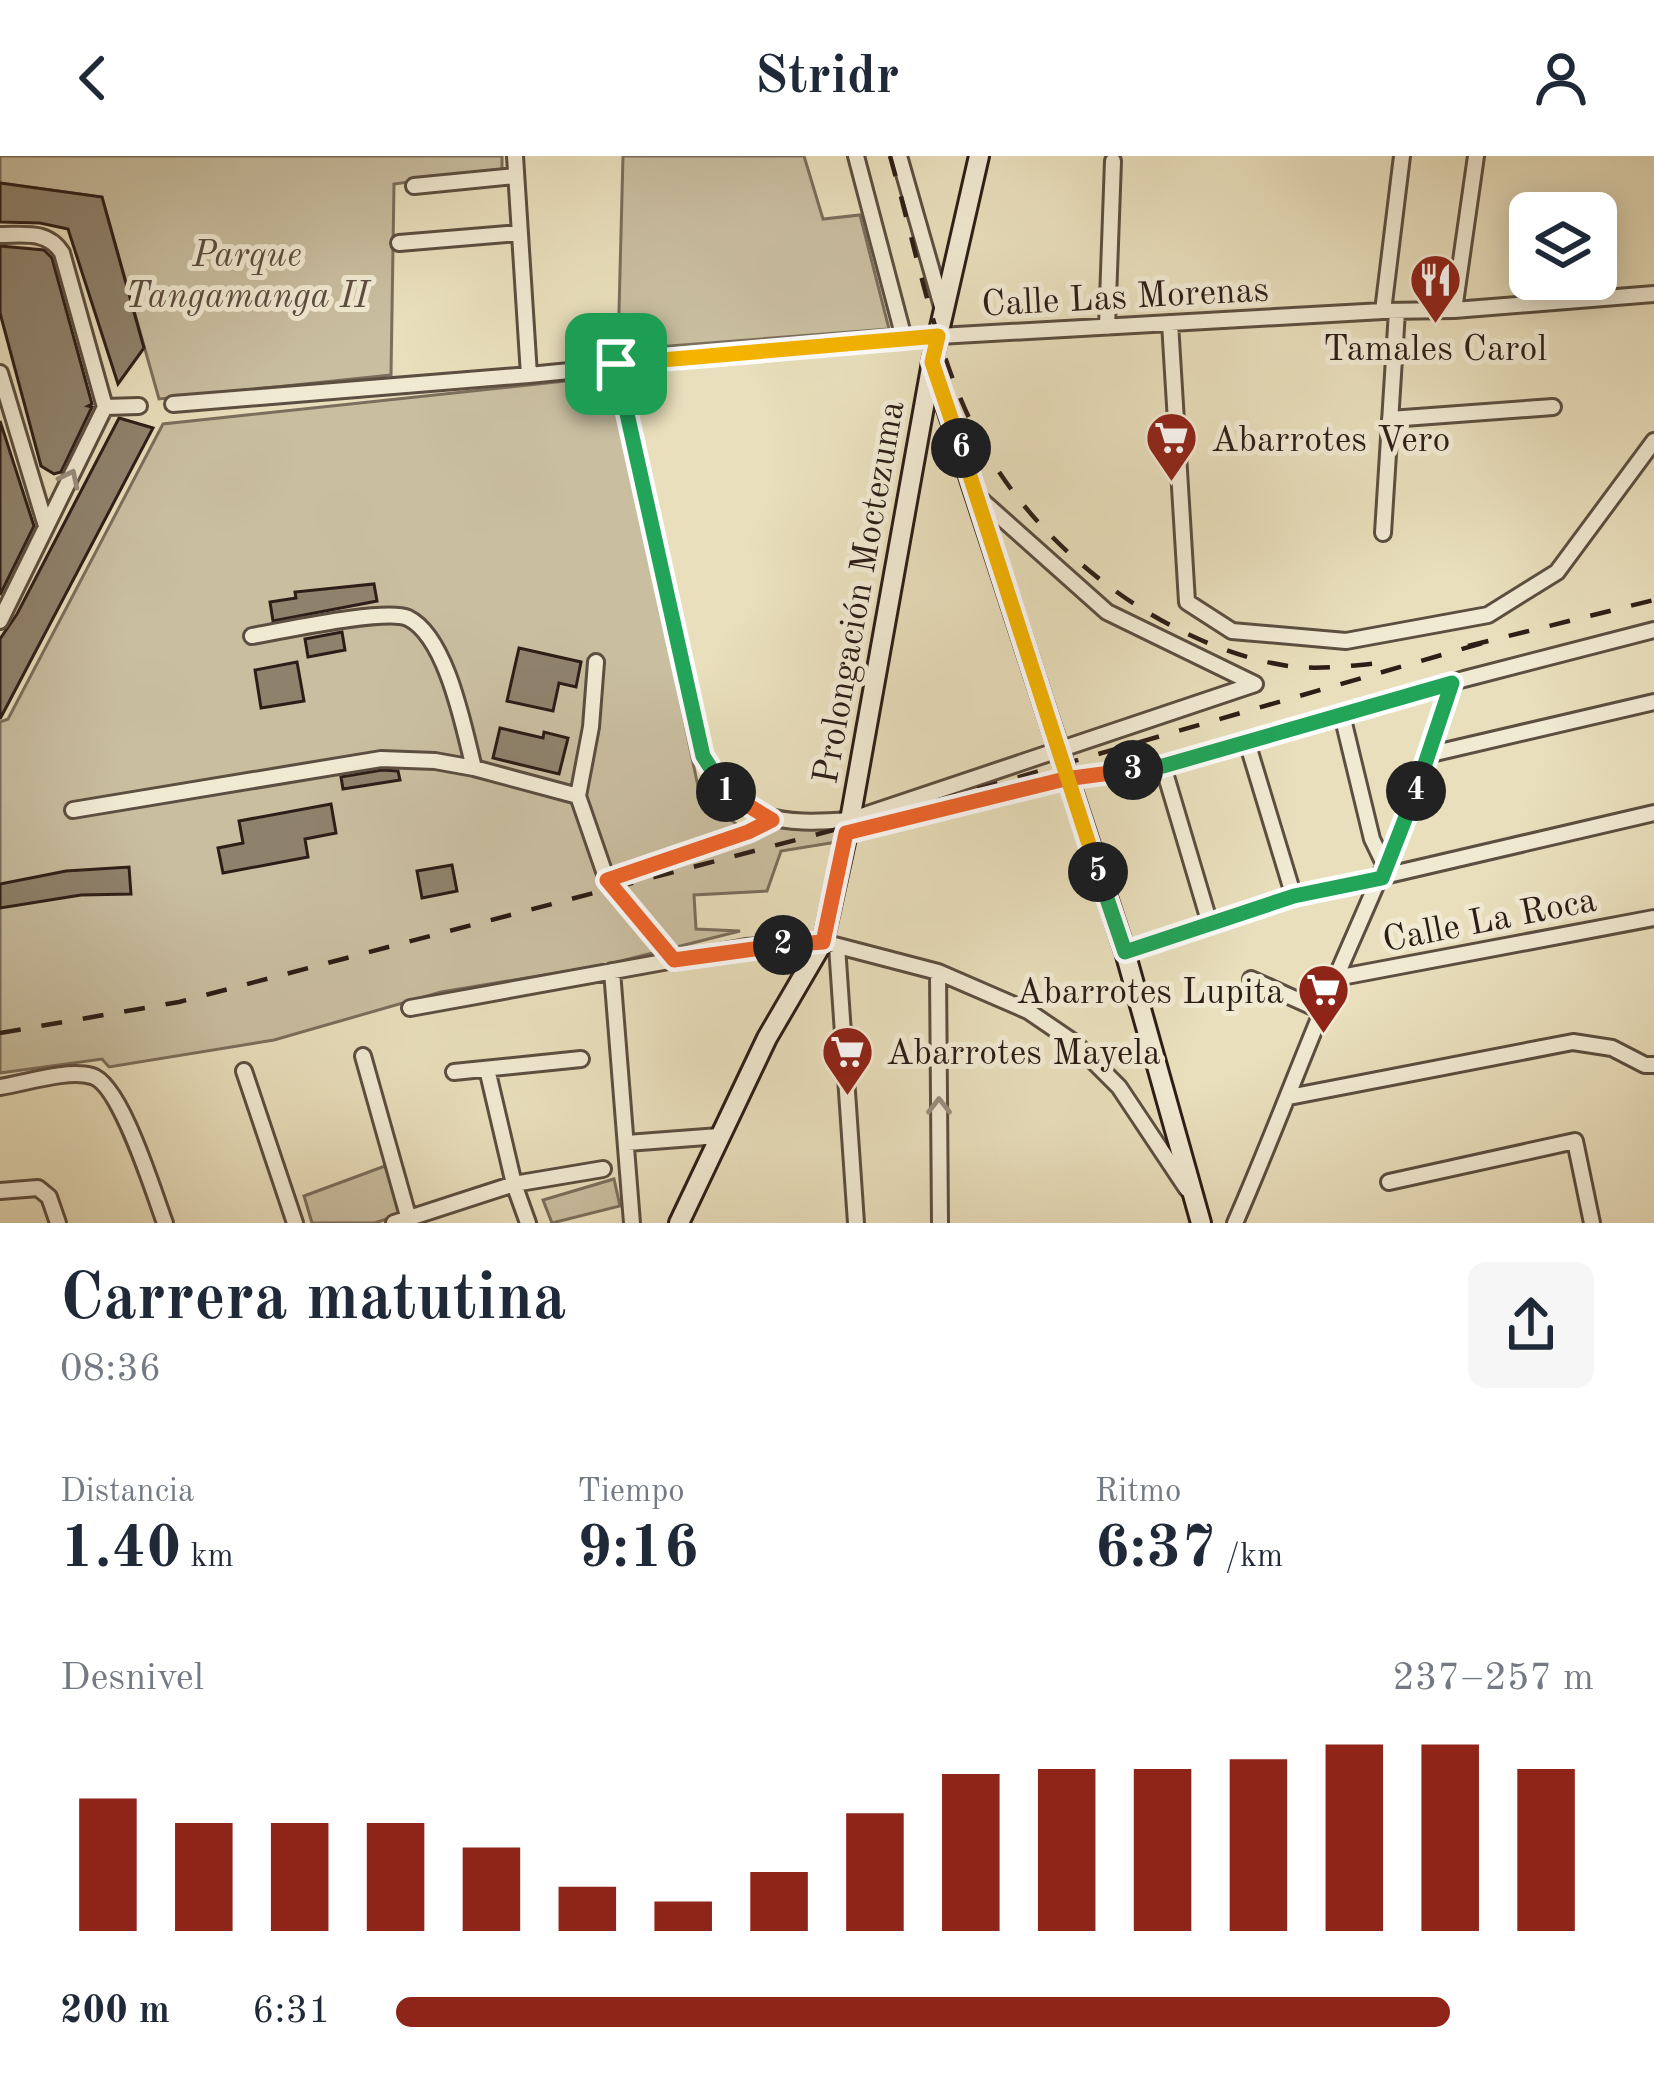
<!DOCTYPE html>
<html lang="es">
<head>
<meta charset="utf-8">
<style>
  :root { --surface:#fff; --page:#f6f6f7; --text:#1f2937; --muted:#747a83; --accent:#8f2418 }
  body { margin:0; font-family:"Old Standard TT",serif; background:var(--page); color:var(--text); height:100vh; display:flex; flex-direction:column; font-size:45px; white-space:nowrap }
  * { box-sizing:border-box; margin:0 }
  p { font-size:39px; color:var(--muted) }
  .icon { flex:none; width:66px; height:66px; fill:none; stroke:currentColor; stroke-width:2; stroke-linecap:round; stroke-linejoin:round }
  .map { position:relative; height:1067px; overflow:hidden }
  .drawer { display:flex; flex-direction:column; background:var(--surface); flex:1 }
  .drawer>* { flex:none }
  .buttons { position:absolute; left:1509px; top:36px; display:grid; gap:24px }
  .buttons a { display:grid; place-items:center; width:108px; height:108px; border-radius:18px; background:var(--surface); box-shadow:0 6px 30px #0003; font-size:60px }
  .pin { position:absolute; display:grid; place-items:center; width:102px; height:102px; color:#fff; margin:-51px; border-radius:24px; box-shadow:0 6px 18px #0006 }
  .km { position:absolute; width:60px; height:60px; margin:-30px; border-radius:50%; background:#222; color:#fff; font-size:33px; line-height:60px; text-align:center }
  .round { display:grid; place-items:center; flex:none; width:126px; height:126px; border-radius:18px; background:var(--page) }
  .overview { display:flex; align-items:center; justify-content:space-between; height:204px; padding:0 60px }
  h1 { font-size:66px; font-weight:700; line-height:90px }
  .stats { display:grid; grid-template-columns:repeat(3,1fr); gap:18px; height:204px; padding:12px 60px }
  .stats div { display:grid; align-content:center }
  .stats b { font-size:60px; font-weight:700 }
  .stats small { font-size:33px; font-weight:400 }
  .stats p { font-size:33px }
  .chart { height:336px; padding:24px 60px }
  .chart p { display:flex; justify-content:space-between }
  .chart svg { width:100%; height:216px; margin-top:12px; stroke:var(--accent); stroke-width:6 }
  ul { padding:0 60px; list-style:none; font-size:39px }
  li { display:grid; grid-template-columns:192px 144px 1fr; align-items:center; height:90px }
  li i { height:30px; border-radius:15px; background:var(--accent) }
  header { display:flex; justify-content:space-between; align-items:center; height:156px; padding:0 60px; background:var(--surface); font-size:54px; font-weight:700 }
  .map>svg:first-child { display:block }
</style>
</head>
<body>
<header><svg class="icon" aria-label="back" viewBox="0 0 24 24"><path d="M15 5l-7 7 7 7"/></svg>Stridr<svg class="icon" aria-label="person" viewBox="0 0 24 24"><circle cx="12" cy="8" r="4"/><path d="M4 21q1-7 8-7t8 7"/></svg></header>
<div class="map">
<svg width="1654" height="1067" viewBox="0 0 1654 1067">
  <rect width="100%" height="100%" fill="#e9dfbc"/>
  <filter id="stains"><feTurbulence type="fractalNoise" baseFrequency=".00167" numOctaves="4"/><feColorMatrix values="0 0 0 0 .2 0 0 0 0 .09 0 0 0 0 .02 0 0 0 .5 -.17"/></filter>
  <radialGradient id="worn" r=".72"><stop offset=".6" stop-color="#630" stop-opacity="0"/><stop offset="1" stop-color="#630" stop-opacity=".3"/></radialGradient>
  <!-- green -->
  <path fill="#c9bea0" stroke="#7b6e5c" stroke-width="3" d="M0 0H502V13L394 28 391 219 159 243 102 41 0 27Z
    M623 0H804L823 63 860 59 889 173 618 194Z
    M612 220 700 640 744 674 843 666V685L781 695 767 735 694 739 696 773 740 775 605 809 441 836 274 884 109 911 102 903 0 917V566L8 563 163 268Z
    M385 1010 401 1058 375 1067H312L304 1040Z
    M614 1023 620 1050 552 1067 543 1044Z"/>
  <!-- building -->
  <path fill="#8f826d" stroke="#2d1d17" stroke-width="3" d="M0 27 102 41 144 192 118 228 68 73 40 67 0 66Z
    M0 90 44 94 52 102 92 248 88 250 92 251 61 316 54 318 41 310 0 157Z
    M119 262 153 272 0 563V483L17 458Z
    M0 265 34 370 0 439Z
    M374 428 377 445 273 465 270 446 296 442 295 436Z
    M342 476 345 494 308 501 305 483Z
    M519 492 581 506 576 531 559 527 553 555 507 545Z
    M297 506 304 545 261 552 255 514Z
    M500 572 543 582 544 576 568 582 559 618 493 602Z
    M382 614 398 615 400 624 343 633 341 621Z
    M331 648 336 677 305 683 308 701 223 717 218 692 243 687 239 665Z
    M452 709 457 735 422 742 417 715Z
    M129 711 131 738 81 739 0 752V728L66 715Z"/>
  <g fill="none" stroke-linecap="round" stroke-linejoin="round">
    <defs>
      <path id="street" d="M515 0 529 219
        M856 0 904 182
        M899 0 943 154
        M414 30 515 20
        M0 79C24 79 48 74 62 97L105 251 0 465
        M399 87 519 77
        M1454 154 1476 0
        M1383 155 1402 0
        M1170 167 1187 446 1232 475 1346 485 1488 459 1557 416 1654 285
        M1107 171 1113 5
        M616 208 703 600C738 667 781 669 850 664L1255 528
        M0 217 46 370
        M173 248 529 219 904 182 1383 155 1454 154 1654 138
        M105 251 139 250
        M1390 263 1553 251
        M978 341 1107 456 1255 528
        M1383 377 1397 155
        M252 480C282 475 385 452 408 462 447 481 464 573 474 612
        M596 506 591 571 578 640 607 724 674 804
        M1342 559 1372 683 1386 712
        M1247 586 1294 741
        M1431 598 1654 546
        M1163 610 1210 768
        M73 654 381 603 435 605 474 612 578 640
        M846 677 1065 623 1163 610 1464 523 1654 474
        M607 724 748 676 772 664
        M837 790 856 1067
        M1125 796 1294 741 1654 657
        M612 815 632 1067
        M938 816 940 1067
        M1336 822 1654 762
        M1251 823 1324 856
        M410 852 746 791 823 786 938 816 1028 855 1075 887 1119 931 1187 1033
        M363 900 410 1067
        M487 913 514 1028 528 1067
        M244 915 295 1067
        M454 916 581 903
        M0 931C26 927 67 913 92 920 121 928 154 1038 165 1067
        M1289 941 1573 886 1612 892 1645 909H1654
        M627 987 719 980
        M1389 1026 1575 985 1592 1067
        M0 1035 38 1032 49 1041 58 1067
        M394 1067 514 1028 603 1013
        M1235 1067C1271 985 1302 901 1337 819 1379 722 1422 629 1452 527"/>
      <path id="secondary" d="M933 210 1125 796 1201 1067
        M679 1067 767 882 823 786 850 664 932 206 979 0"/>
    </defs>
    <!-- street casing -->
    <use href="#street" stroke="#5c4e40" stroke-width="20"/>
    <!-- secondary casing -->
    <use href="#secondary" stroke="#2d1d17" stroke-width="24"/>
    <!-- street -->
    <use href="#street" stroke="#f1ead3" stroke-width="14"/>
    <!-- secondary -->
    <use href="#secondary" stroke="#f1ead3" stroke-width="18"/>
    <!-- rail -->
    <path stroke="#2d1d17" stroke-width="4.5" stroke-dasharray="21 21" stroke-linecap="butt" d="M890 0C917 95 934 198 981 286 1039 394 1166 491 1288 510 1316 514 1351 510 1379 507
      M1468 490 1654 444
      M0 877 179 846 849 670 1483 487"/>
  </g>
  <!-- one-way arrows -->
  <defs><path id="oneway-chevron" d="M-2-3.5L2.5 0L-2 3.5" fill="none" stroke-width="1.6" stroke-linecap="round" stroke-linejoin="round" transform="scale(3)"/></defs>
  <g stroke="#998e7e">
    <use href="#oneway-chevron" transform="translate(70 322) rotate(-64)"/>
    <use href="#oneway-chevron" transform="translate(939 950) rotate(-90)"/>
  </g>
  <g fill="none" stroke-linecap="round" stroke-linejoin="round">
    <defs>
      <path id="split-1" d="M616 208 703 600 726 636"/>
      <path id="split-2" d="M726 636 772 664 748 676 607 724 674 804 783 789"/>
      <path id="split-3" d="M783 789 823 786 846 677 1065 623 1133 614"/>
      <path id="split-4" d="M1133 614 1163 610 1452 527 1416 635"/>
      <path id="split-5" d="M1098 716 1125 796 1294 740 1382 722 1416 635"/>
      <path id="split-6" d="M961 292 1098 716"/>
      <path id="split-7" d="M616 208 938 180 932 206 961 292"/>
    </defs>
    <!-- split-1 casing -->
    <use href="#split-1" stroke="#fff" stroke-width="24"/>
    <!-- split-2 casing -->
    <use href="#split-2" stroke="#fff" stroke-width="24"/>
    <!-- split-3 casing -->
    <use href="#split-3" stroke="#fff" stroke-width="24"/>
    <!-- split-4 casing -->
    <use href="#split-4" stroke="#fff" stroke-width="24"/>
    <!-- split-5 casing -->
    <use href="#split-5" stroke="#fff" stroke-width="24"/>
    <!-- split-6 casing -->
    <use href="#split-6" stroke="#fff" stroke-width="24"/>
    <!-- split-7 casing -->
    <use href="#split-7" stroke="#fff" stroke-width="24"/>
    <!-- split-1 -->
    <use href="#split-1" stroke="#22a559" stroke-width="15"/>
    <!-- split-2 -->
    <use href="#split-2" stroke="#f0652b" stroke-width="15"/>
    <!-- split-3 -->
    <use href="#split-3" stroke="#f0652b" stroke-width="15"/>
    <!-- split-4 -->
    <use href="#split-4" stroke="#22a559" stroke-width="15"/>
    <!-- split-5 -->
    <use href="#split-5" stroke="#22a559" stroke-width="15"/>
    <!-- split-6 -->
    <use href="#split-6" stroke="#f5b400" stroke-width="15"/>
    <!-- split-7 -->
    <use href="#split-7" stroke="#f5b400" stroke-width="15"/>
  </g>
  <!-- icons -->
  <defs>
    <symbol id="restaurant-pin" viewBox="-11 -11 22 30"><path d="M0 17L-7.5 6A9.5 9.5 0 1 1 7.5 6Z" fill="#8f2418" stroke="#f1ead3"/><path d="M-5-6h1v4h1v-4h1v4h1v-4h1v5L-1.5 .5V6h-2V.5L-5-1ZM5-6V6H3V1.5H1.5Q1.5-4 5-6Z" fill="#fff"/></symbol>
    <symbol id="supermarket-pin" viewBox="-11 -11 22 30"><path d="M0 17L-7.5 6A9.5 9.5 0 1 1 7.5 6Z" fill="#8f2418" stroke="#f1ead3"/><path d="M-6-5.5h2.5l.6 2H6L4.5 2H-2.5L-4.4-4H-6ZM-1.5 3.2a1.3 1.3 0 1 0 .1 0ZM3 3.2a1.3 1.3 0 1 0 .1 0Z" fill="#fff"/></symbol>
  </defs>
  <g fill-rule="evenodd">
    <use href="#restaurant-pin" x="1406" y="94" width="59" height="81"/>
    <use href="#supermarket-pin" x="1142" y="252" width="59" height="81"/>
    <use href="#supermarket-pin" x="1294" y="804" width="59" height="81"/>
    <use href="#supermarket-pin" x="818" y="866" width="59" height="81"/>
  </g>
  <g text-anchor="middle" stroke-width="10" stroke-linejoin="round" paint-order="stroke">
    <!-- park labels -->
    <g font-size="36" font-style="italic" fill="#5c4d40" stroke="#f1ead3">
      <text x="247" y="110">Parque<tspan x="247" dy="41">Tangamanga II</tspan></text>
    </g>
    <!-- street labels -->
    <g font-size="36" fill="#2d1d17" stroke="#f1ead3">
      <text transform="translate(1125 139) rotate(-3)" y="13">Calle Las Morenas</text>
      <text transform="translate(857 436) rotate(-80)" y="13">Prolongación Moctezuma</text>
      <text transform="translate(1489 762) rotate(-11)" y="13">Calle La Roca</text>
    </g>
    <!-- poi labels -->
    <g font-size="36" fill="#2d1d17" stroke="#f1ead3" text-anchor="start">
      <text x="1435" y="204" text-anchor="middle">Tamales Carol</text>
      <text x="1211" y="295">Abarrotes Vero</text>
      <text x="1284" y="847" text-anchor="end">Abarrotes Lupita</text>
      <text x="886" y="908">Abarrotes Mayela</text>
    </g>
  </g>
  <rect width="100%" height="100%" filter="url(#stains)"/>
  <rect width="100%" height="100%" fill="url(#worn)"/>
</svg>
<div class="buttons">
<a><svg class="icon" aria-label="layers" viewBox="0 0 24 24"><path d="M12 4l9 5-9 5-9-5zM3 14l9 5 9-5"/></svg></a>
</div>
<div class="pin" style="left:616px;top:208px;background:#1e9e55"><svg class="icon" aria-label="arrive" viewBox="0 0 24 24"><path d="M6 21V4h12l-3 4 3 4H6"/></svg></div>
<b class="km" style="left:726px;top:636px">1</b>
<b class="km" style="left:783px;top:789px">2</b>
<b class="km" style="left:1133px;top:614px">3</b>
<b class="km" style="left:1416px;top:635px">4</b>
<b class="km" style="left:1098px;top:716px">5</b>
<b class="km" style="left:961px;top:292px">6</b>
</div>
<section class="drawer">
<div class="overview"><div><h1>Carrera matutina</h1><p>08:36</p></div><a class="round"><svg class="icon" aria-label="share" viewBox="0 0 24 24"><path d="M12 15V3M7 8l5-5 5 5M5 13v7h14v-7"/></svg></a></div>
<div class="stats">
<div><p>Distancia</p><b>1.40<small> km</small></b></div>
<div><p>Tiempo</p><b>9:16</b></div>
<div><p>Ritmo</p><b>6:37<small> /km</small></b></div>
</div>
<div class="chart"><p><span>Desnivel</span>237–257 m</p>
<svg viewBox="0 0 160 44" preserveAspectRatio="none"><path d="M5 44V17M15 44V22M25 44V22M35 44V22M45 44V27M55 44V35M65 44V38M75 44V32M85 44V20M95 44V12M105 44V11M115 44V11M125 44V9M135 44V6M145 44V6M155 44V11"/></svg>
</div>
<ul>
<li><b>200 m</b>6:31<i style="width:88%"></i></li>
</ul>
</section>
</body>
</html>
